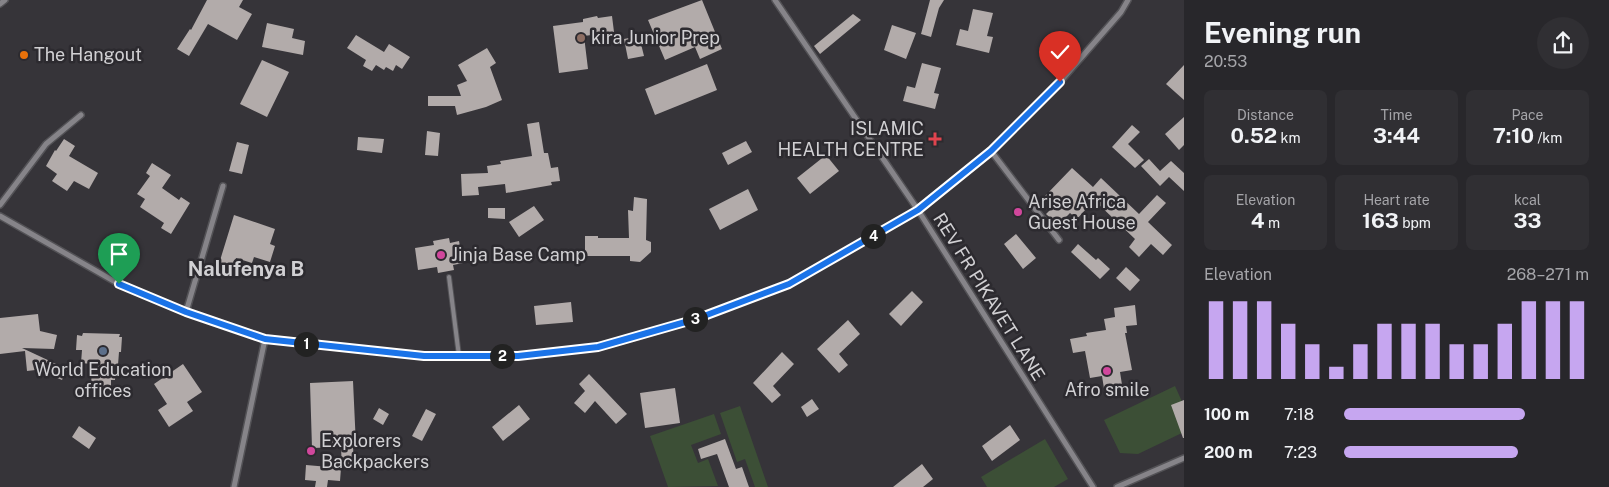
<!DOCTYPE html>
<html lang="en">
<head>
<meta charset="utf-8">
<style>
  :root { --surface:#28272b; --page:#302f33; --text:#f1f3f6; --muted:#a5a5a9; --accent:#c6a6f0 }
  body { margin:0; font-family:"Public Sans",sans-serif; background:var(--page); color:var(--text); height:100vh; display:flex; flex-direction:column; font-size:19px; white-space:nowrap }
  * { box-sizing:border-box; margin:0 }
  p { font-size:16px; color:var(--muted) }
  .icon { flex:none; width:28px; height:28px; fill:none; stroke:currentColor; stroke-width:2; stroke-linecap:round; stroke-linejoin:round }
  .map { position:relative; flex:1; overflow:hidden }
  .panel { display:flex; flex-direction:column; background:var(--surface); width:425px }
  .panel>* { flex:none }
  .pin { position:absolute; display:grid; place-items:center; width:42px; height:42px; color:#fff; margin:-51px -21px; border-radius:50% 50% 50% 0; rotate:-45deg; box-shadow:0 0 5px #0007 }
  .pin .icon { rotate:45deg }
  .km { position:absolute; width:25px; height:25px; margin:-12px; border-radius:50%; background:#222; color:#fff; font-size:14px; line-height:25px; text-align:center }
  .round { display:grid; place-items:center; flex:none; width:52px; height:52px; border-radius:26px; background:var(--page) }
  .head { display:flex; align-items:center; justify-content:space-between; height:85px; padding:0 20px }
  h1 { font-size:28px; font-weight:700; line-height:38px }
  .metrics { display:grid; grid-template-columns:repeat(3,1fr); gap:8px; height:85px; padding:5px 20px }
  .metrics div { display:grid; align-content:center; border-radius:8px; background:var(--page); text-align:center }
  .metrics b { font-size:21px; font-weight:700 }
  .metrics small { font-size:14px; font-weight:400 }
  .metrics p { font-size:14px }
  .chart { height:140px; padding:10px 20px }
  .chart p { display:flex; justify-content:space-between }
  .chart svg { width:100%; height:90px; margin-top:5px; stroke:var(--accent); stroke-width:6 }
  ul { padding:0 20px; list-style:none; font-size:16px }
  li { display:grid; grid-template-columns:80px 60px 1fr; align-items:center; height:38px }
  li i { height:12px; border-radius:6px; background:var(--accent) }
  main { display:flex; flex:1; min-height:0 }
  .map>svg:first-child { display:block }
</style>
</head>
<body>
<main>
<div class="map">
<svg width="1184" height="487" viewBox="0 0 1184 487">
  <rect width="100%" height="100%" fill="#363439"/>
  <!-- green -->
  <path fill="#3c4f36" d="M1175 386 1184 406V432L1138 454 1120 453 1104 420Z
    M740 406 768 487H755L745 459 737 462 720 413Z
    M714 414 721 434 691 445 698 463 708 459 718 486 668 487 650 436Z
    M1045 439 1068 479 1054 487H987L981 477Z"/>
  <!-- building -->
  <path fill="#b2abaa" d="M207 0H243L239 7 252 14 237 40 208 24 189 56 177 49 190 29 191 30Z
    M702 0 722 49 700 59 695 47 665 60 648 20Z
    M930 0H944L939 8 931 37 921 34Z
    M973 9 993 13 987 36 993 37 989 53 956 45 960 29 968 31Z
    M853 14 861 20 820 54 814 46Z
    M597 16 598 18 612 16 614 32 584 36 588 69 559 73 553 26 583 22V19Z
    M267 23 294 29 292 38 305 41 303 55 262 47Z
    M892 25 916 33 906 59 884 50Z
    M356 35 384 52 389 44 410 57 402 69 396 65 393 71 386 67 384 70 376 65 372 71 363 66 366 60 347 48Z
    M639 36 644 56 628 59 624 39Z
    M487 48 496 63 490 67 502 100 486 107 457 115 455 106H428V96H461L457 85 467 81 458 65Z
    M262 60 289 72 267 117 240 104Z
    M922 63 941 68 934 93 939 94 935 109 903 101 907 86 915 88Z
    M707 64 717 90 655 115 645 89Z
    M1184 65V100L1166 84Z
    M1184 117V145L1179 150 1165 134Z
    M539 122 544 153H548L551 168 558 167 560 181 551 182 552 185 506 193 505 184 478 187 479 195 462 196 461 174 488 173 487 166 501 164 500 161 532 156 527 124Z
    M1132 125 1140 132 1128 144 1144 160 1135 168 1112 147Z
    M427 131 440 133 438 156 425 155Z
    M358 137 384 139 382 153 357 150Z
    M64 139 75 146 69 156 98 173 89 189 74 181 67 191 52 181 57 174 46 166 55 150 56 151Z
    M746 141 752 152 728 165 722 153Z
    M237 142 249 145 242 174 229 171Z
    M826 155 839 171 810 194 797 178Z
    M1149 159 1160 171 1171 161 1184 173V191L1169 177 1160 186 1141 166Z
    M152 163 171 175 162 188 179 200 181 197 190 203 171 234 161 228 164 223 140 207 145 199 137 194 150 176 146 173Z
    M1072 168 1093 187 1101 178 1139 214 1157 195 1166 203 1148 222 1172 245 1163 255 1151 244 1139 257 1129 247 1135 239 1094 200 1077 219 1070 213 1058 225 1046 214 1055 205 1045 196Z
    M748 189 758 210 720 230 709 209Z
    M634 197 647 199 646 240 651 242V252L640 262 630 261V256H585V236H598V238H629L628 210 633 211Z
    M534 206 544 220 519 237 509 222Z
    M488 208H505V219L488 218Z
    M234 215 275 229 270 244 275 246 270 262 254 257 252 263 236 258 232 271 218 267Z
    M1016 234 1036 258 1023 269 1004 244Z
    M449 238 450 243 459 241 463 263 453 265 454 270 438 273 437 267 418 270 415 248 434 245 433 241Z
    M1078 244 1096 260 1098 258 1110 269 1100 279 1071 252Z
    M1126 267 1140 280 1130 291 1116 278Z
    M912 291 923 302 901 326 889 314Z
    M571 302 573 322 536 325 534 306Z
    M1135 305 1137 325 1126 326 1127 333H1125L1132 370 1120 372 1123 391 1105 395 1102 376 1090 378 1085 351 1073 353 1070 339 1087 336 1086 333 1106 330 1104 319 1115 317 1114 308Z
    M38 314 40 331 57 335 54 349 22 348 67 369 62 380 43 372 44 369 27 371 25 351 0 354V318Z
    M848 320 860 334 839 354 848 365 839 373 817 349Z
    M83 333 120 334 119 337H122L121 352H119L118 365H116L115 380H111V388H91L92 364 81 363 82 350H76L77 335 82 336Z
    M782 352 794 364 773 386 781 395 772 403 753 383Z
    M183 364 202 392 187 402 193 411 169 427 158 410 167 404 154 384Z
    M589 374 627 414 616 424 595 401 585 413 574 403 585 391 579 384Z
    M353 381 356 446H353L354 468 342 469 341 447 312 448 310 383Z
    M675 388 680 423 645 428 640 393Z
    M812 399 819 409 807 417 801 407Z
    M1184 400V438H1183L1171 405Z
    M519 405 530 419 503 441 492 427Z
    M379 408 389 414 383 425 373 419Z
    M426 409 436 414 422 441 412 436Z
    M1010 425 1020 440 992 461 982 446Z
    M79 426 96 438 89 449 72 437Z
    M725 439 736 469 742 467 749 487H729L717 454 701 459 698 449Z
    M922 464 933 479 923 487H893Z
    M306 465 341 468 340 481 328 480 327 487H315L316 481 305 480Z"/>
  <g fill="none" stroke-linecap="round" stroke-linejoin="round">
    <defs>
      <path id="service" d="M449 277 459 356"/>
      <path id="minor" d="M775 0 918 210 1093 487
        M0 4 5 0
        M991 151 1059 240
        M0 205 46 144 81 115
        M0 216 119 284 186 312 265 339 424 356H518L598 347 696 319 789 284 918 210 991 151 1060 82 1121 12 1128 0
        M186 312 223 186
        M234 487 265 339
        M1117 487 1184 458"/>
    </defs>
    <!-- service casing -->
    <use href="#service" stroke="#535256" stroke-width="6"/>
    <!-- minor casing -->
    <use href="#minor" stroke="#535256" stroke-width="8"/>
    <!-- service -->
    <use href="#service" stroke="#868489" stroke-width="4"/>
    <!-- minor -->
    <use href="#minor" stroke="#868489" stroke-width="5"/>
  </g>
  <g fill="none" stroke-linecap="round" stroke-linejoin="round">
    <defs>
      <path id="route" d="M119 284 186 312 265 339 424 356H518L598 347 696 319 789 284 918 210 991 151 1060 82"/>
    </defs>
    <!-- route casing -->
    <use href="#route" stroke="#fff" stroke-width="10"/>
    <!-- route -->
    <use href="#route" stroke="#1a73e8" stroke-width="6"/>
  </g>
  <!-- markers -->
  <circle fill="#8d6e63" stroke="#2c2a2f" stroke-width="2" cx="581" cy="38" r="5"/>
  <circle fill="#e8710a" stroke="#2c2a2f" stroke-width="2" cx="24" cy="55" r="5"/>
  <path fill="#e0444e" stroke="#2c2a2f" stroke-width="2" d="M932.5 131.5h5v5h5v5h-5v5h-5v-5h-5v-5h5z"/>
  <g fill="#d1479c" stroke="#2c2a2f" stroke-width="2">
    <circle cx="1018" cy="212" r="5"/>
    <circle cx="441" cy="255" r="5"/>
    <circle cx="1107" cy="371" r="5"/>
    <circle cx="311" cy="451" r="5"/>
  </g>
  <circle fill="#5c6f8a" stroke="#2c2a2f" stroke-width="2" cx="103" cy="351" r="5"/>
  <g text-anchor="middle" stroke-width="5" stroke-linejoin="round" paint-order="stroke">
    <!-- poi labels -->
    <g font-size="18" fill="#d1d0d3" stroke="#2c2a2f" text-anchor="start">
      <text x="591" y="44">kira Junior Prep</text>
      <text x="34" y="61">The Hangout</text>
      <text x="924" y="135" text-anchor="end">ISLAMIC<tspan x="924" dy="21">HEALTH CENTRE</tspan></text>
      <text x="1028" y="208">Arise Africa<tspan x="1028" dy="21">Guest House</tspan></text>
      <text x="451" y="261">Jinja Base Camp</text>
      <text x="103" y="376" text-anchor="middle">World Education<tspan x="103" dy="21">offices</tspan></text>
      <text x="1107" y="396" text-anchor="middle">Afro smile</text>
      <text x="321" y="447">Explorers<tspan x="321" dy="21">Backpackers</tspan></text>
    </g>
    <!-- street labels -->
    <g font-size="18" fill="#d1d0d3" stroke="#2c2a2f">
      <text transform="translate(989 297) rotate(58)" y="6">REV FR PIKAVET LANE</text>
    </g>
    <!-- quarter labels -->
    <g font-size="20" font-weight="bold" fill="#d1d0d3" stroke="#2c2a2f">
      <text x="246" y="276">Nalufenya B</text>
    </g>
  </g>
</svg>
<div class="pin" style="left:119px;top:284px;background:#1e9e55"><svg class="icon" aria-label="arrive" viewBox="0 0 24 24"><path d="M6 21V4h12l-3 4 3 4H6"/></svg></div>
<div class="pin" style="left:1060px;top:82px;background:#d93025"><svg class="icon" aria-label="check" viewBox="0 0 24 24"><path d="M5 12l5 5 9-10"/></svg></div>
<b class="km" style="left:306px;top:344px">1</b>
<b class="km" style="left:502px;top:356px">2</b>
<b class="km" style="left:695px;top:319px">3</b>
<b class="km" style="left:873px;top:236px">4</b>
</div>
<section class="panel">
<div class="head"><div><h1>Evening run</h1><p>20:53</p></div><a class="round"><svg class="icon" aria-label="share" viewBox="0 0 24 24"><path d="M12 15V3M7 8l5-5 5 5M5 13v7h14v-7"/></svg></a></div>
<div class="metrics">
<div><p>Distance</p><b>0.52<small> km</small></b></div>
<div><p>Time</p><b>3:44</b></div>
<div><p>Pace</p><b>7:10<small> /km</small></b></div>
</div>
<div class="metrics">
<div><p>Elevation</p><b>4<small> m</small></b></div>
<div><p>Heart rate</p><b>163<small> bpm</small></b></div>
<div><p>kcal</p><b>33</b></div>
</div>
<div class="chart"><p><span>Elevation</span>268–271 m</p>
<svg viewBox="0 0 160 44" preserveAspectRatio="none"><path d="M5 44V6M15 44V6M25 44V6M35 44V17M45 44V27M55 44V38M65 44V27M75 44V17M85 44V17M95 44V17M105 44V27M115 44V27M125 44V17M135 44V6M145 44V6M155 44V6"/></svg>
</div>
<ul>
<li><b>100 m</b>7:18<i style="width:74%"></i></li>
<li><b>200 m</b>7:23<i style="width:71%"></i></li>
</ul>
</section>
</main>
</body>
</html>
